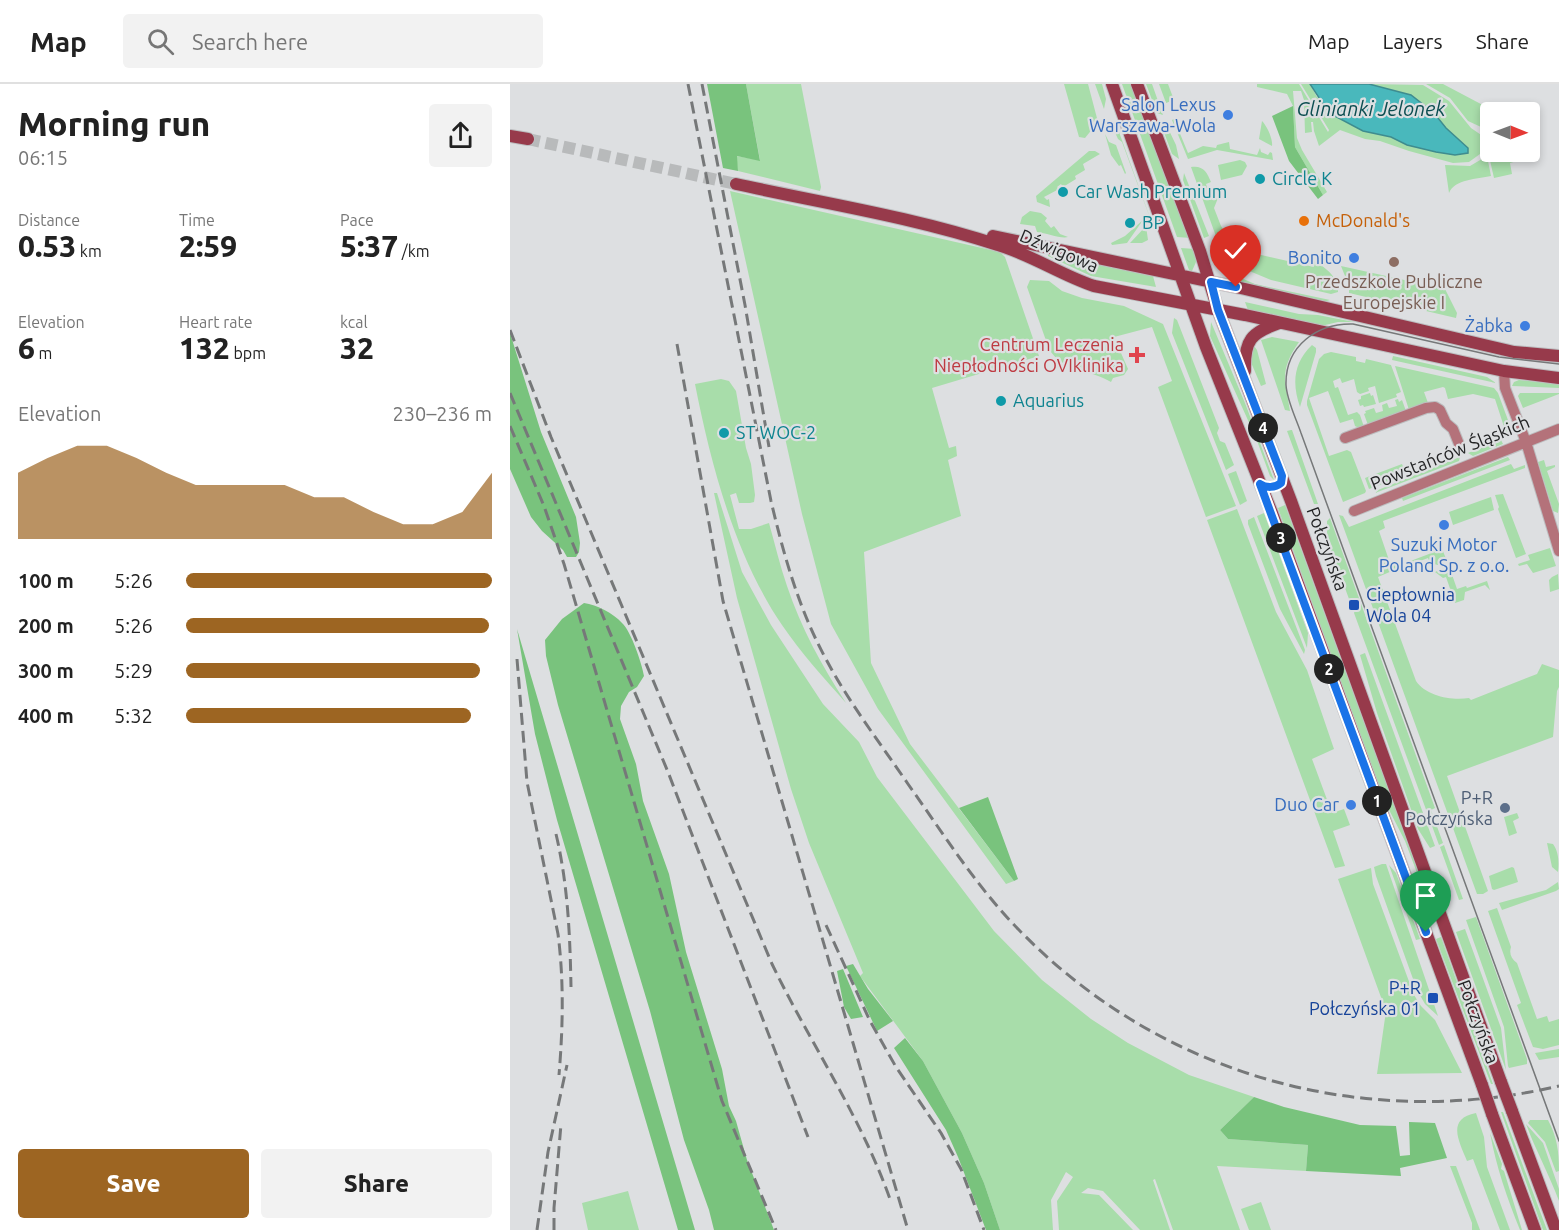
<!DOCTYPE html>
<html lang="en">
<head>
<meta charset="utf-8">
<style>
  :root { --surface:#fff; --page:#f2f2f2; --text:#222; --muted:#767676; --line:#e0e0e0; --accent:#9d6522 }
  body { margin:0; font-family:Ubuntu,sans-serif; background:var(--page); color:var(--text); height:100vh; display:flex; flex-direction:column; font-size:22px; white-space:nowrap }
  * { box-sizing:border-box; margin:0 }
  p { font-size:20px; color:var(--muted) }
  .icon { flex:none; width:33px; height:33px; fill:none; stroke:currentColor; stroke-width:2; stroke-linecap:round; stroke-linejoin:round }
  .map { position:relative; flex:1; overflow:hidden }
  .sheet { display:flex; flex-direction:column; background:var(--surface); width:510px }
  .sheet>* { flex:none }
  .needle { width:39px; rotate:91deg }
  .fabs { position:absolute; left:970px; top:18px; display:grid; gap:12px }
  .fabs a { display:grid; place-items:center; width:60px; height:60px; border-radius:6px; background:var(--surface); box-shadow:0 3px 9px #0003; font-size:30px }
  .pin { position:absolute; display:grid; place-items:center; width:51px; height:51px; color:#fff; margin:-62px -26px; border-radius:50% 50% 50% 0; rotate:-45deg; box-shadow:0 0 6px #0007 }
  .pin .icon { rotate:45deg }
  .km { position:absolute; width:30px; height:30px; margin:-15px; border-radius:50%; background:#222; color:#fff; font-size:16px; line-height:30px; text-align:center }
  .round { display:grid; place-items:center; flex:none; width:63px; height:63px; border-radius:6px; background:var(--page) }
  .overview { display:flex; align-items:center; justify-content:space-between; height:102px; padding:0 18px }
  h1 { font-size:33px; font-weight:800; line-height:45px }
  .stats { display:grid; grid-template-columns:repeat(3,1fr); gap:9px; height:102px; padding:6px 18px }
  .stats div { display:grid; align-content:center }
  .stats b { font-size:30px; font-weight:800 }
  .stats small { font-size:16px; font-weight:400 }
  .stats p { font-size:16px }
  .chart { height:168px; padding:12px 18px }
  .chart p { display:flex; justify-content:space-between }
  .chart svg { width:100%; height:108px; margin-top:6px; fill:var(--accent); opacity:.7 }
  .button { display:flex; gap:12px; margin-top:auto; padding:12px 18px }
  .button a { flex:1; height:69px; border-radius:6px; background:var(--accent); color:#fff; font-size:24px; font-weight:800; line-height:69px; text-align:center }
  .button a+a { background:var(--page); color:var(--text) }
  ul { padding:0 18px; list-style:none; font-size:20px }
  li { display:grid; grid-template-columns:96px 72px 1fr; align-items:center; height:45px }
  li i { height:15px; border-radius:8px; background:var(--accent) }
  header { display:flex; align-items:center; gap:36px; box-sizing:border-box; height:84px; padding:0 30px; background:var(--surface); border-bottom:2px solid var(--line) }
  header strong { font-size:28px }
  nav { display:flex; gap:33px; margin-inline-start:auto; font-size:21px }
  .search { width:420px; height:54px; background:var(--page); display:flex; align-items:center; gap:15px; box-sizing:border-box; padding:0 21px; border-radius:6px; color:var(--muted); font-size:22px }
  main { display:flex; flex:1; min-height:0 }
  .map>svg:first-child { display:block }
</style>
</head>
<body>
<header>
<strong>Map</strong>
<div class="search"><svg class="icon" aria-label="search" viewBox="0 0 24 24"><circle cx="10" cy="10" r="6"/><path d="M15 15l6 6"/></svg>Search here</div>
<nav><a>Map</a><a>Layers</a><a>Share</a></nav>
</header>
<main>
<section class="sheet">
<div class="overview"><div><h1>Morning run</h1><p>06:15</p></div><a class="round"><svg class="icon" aria-label="share" viewBox="0 0 24 24"><path d="M12 15V3M7 8l5-5 5 5M5 13v7h14v-7"/></svg></a></div>
<div class="stats">
<div><p>Distance</p><b>0.53<small> km</small></b></div>
<div><p>Time</p><b>2:59</b></div>
<div><p>Pace</p><b>5:37<small> /km</small></b></div>
</div>
<div class="stats">
<div><p>Elevation</p><b>6<small> m</small></b></div>
<div><p>Heart rate</p><b>132<small> bpm</small></b></div>
<div><p>kcal</p><b>32</b></div>
</div>
<div class="chart"><p><span>Elevation</span>230–236 m</p>
<svg viewBox="0 0 160 44" preserveAspectRatio="none"><path d="M0 44V17L10 11L20 6L30 6L40 11L50 17L60 22L70 22L80 22L90 22L100 27L110 27L120 33L130 38L140 38L150 33L160 17V44z"/></svg>
</div>
<ul>
<li><b>100 m</b>5:26<i style="width:100%"></i></li>
<li><b>200 m</b>5:26<i style="width:99%"></i></li>
<li><b>300 m</b>5:29<i style="width:96%"></i></li>
<li><b>400 m</b>5:32<i style="width:93%"></i></li>
</ul>
<div class="button"><a>Save</a><a>Share</a></div>
</section>
<div class="map">
<svg width="1049" height="1146" viewBox="0 0 1049 1146">
  <rect width="100%" height="100%" fill="#dddfe1"/>
  <!-- green -->
  <path fill="#a8ddaa" d="M236 0H291L311 103 310 107 228 87 226 72 250 76Z
    M554 0H578L588 38 575 54 569 53Z
    M585 0H592L596 15 594 25Z
    M612 0H621L654 90 681 154 667 153Z
    M636 0H642L653 31 647 29Z
    M649 0H658L664 16 656 19Z
    M747 0H789L818 48 819 46 791 0H800L807 13 853 47 881 53 897 61 958 64 936 44 924 29 901 11 859 0 913 1 939 17 961 44 980 57 981 62 959 78 943 79 899 67 870 57 855 55 830 46 809 62 804 47 803 38H801L802 48 795 49 794 16 791 7H783L787 54 792 66 817 108 813 111 785 63 783 22 777 10 747 3Z
    M916 0H933L986 28H981V54L971 46V43L958 37 940 14Z
    M664 35 678 69 693 62 706 64 707 61 719 58 720 65 747 71 750 64 751 68 758 71 760 68 762 69 763 76 707 66 678 75 662 36Z
    M752 37C757 42 763 55 762 62L749 55Z
    M655 38 666 61 669 75 662 70 652 43Z
    M603 44 609 48 647 153 612 58 608 55Z
    M595 50 599 58 606 61 616 89 615 90 611 81 609 82 601 71Z
    M579 67H585L590 70 573 80 575 86 565 92 566 95 553 103 551 100 547 103 549 105 534 113 537 116 539 115 540 123 527 118 526 112Z
    M988 68H1005L1007 77 1000 79 1002 90 984 94 979 72Z
    M977 72 981 92C967 95 945 95 939 109L935 81 960 82Z
    M730 76 735 78 737 82 732 91 711 96 708 81Z
    M681 83C693 81 697 88 701 98L696 100 699 110 705 108 708 114 704 124 711 142 718 153 708 158Z
    M674 89 699 152 694 154 673 96Z
    M220 107 481 166 490 168 495 173 529 272 422 304 439 364 446 362 447 372 438 376 451 432 354 468 361 579 400 660 504 797 496 800 368 625 321 540 292 430Z
    M520 127 531 129 537 134 535 137 541 144 544 142 550 150 558 153C551 155 536 149 527 148L525 142 510 140 512 133Z
    M633 136 617 159 602 161 601 159 615 152Z
    M636 142 638 156 632 159H620Z
    M720 157 725 159 730 166 743 169 734 182 713 166 712 159Z
    M671 164 685 165 686 178 682 187 679 186Z
    M538 170 643 192 646 203 581 192 538 172Z
    M747 170 804 183 802 175C814 183 829 192 828 208L821 210 761 196 737 186 736 184Z
    M831 182 935 205 947 229 946 234 839 209V202Z
    M731 194 745 200 820 216 814 218 729 199Z
    M520 196 539 197 552 207 572 214 614 222 653 240 726 422 696 433 648 303 662 297 642 243 604 253 618 285 614 291 603 294 601 298C579 285 553 288 539 265L517 203Z
    M735 218 789 230 808 231 844 238H828L811 242 738 226Z
    M664 234 667 236 709 344 707 349 710 357 715 359 724 381 716 386 662 249Z
    M701 238 735 319 764 396 760 392 746 354 700 252Z
    M762 253 789 258C769 287 775 296 780 327L775 326 751 256Z
    M742 259 747 266 756 300 751 302 740 276Z
    M802 261 806 264V268L790 323C782 300 783 279 802 261Z
    M821 268 846 273V277L855 279 856 275 881 281 891 308 886 310 887 313 869 319 865 302 858 304 859 307 850 310 847 308 844 295 832 299 830 294 823 297 825 304 828 303 838 331 847 328 850 331 854 343 849 344 845 342 843 335 830 339 818 307 799 314 819 372 837 366 841 368 856 407 855 409 833 418 797 321V317L809 275 814 270Z
    M883 272 977 293 986 299 882 276Z
    M885 282 984 304 988 309 1002 347 996 349 985 315 963 310 938 315 935 304 933 303 914 308 918 319 899 326Z
    M211 295 219 297 226 307 236 364 241 380 245 411 244 418 240 419H229L226 409 220 411 229 445H241L259 439C265 460 270 482 277 502 291 544 312 582 336 619 314 594 291 569 272 541 225 472 201 381 185 300Z
    M1009 296 1049 300V304L1002 302 1004 298Z
    M860 309 861 312 863 311 866 320 854 323 853 321 850 322 848 316 851 315V312Z
    M1010 309H1049V310L1013 324 1008 312Z
    M888 315 889 318 892 316 896 327 858 341 854 330 856 329 855 327 864 324 866 329 873 327 872 321 877 319 879 324 887 322 885 316Z
    M781 346H782L808 420H804L777 347Z
    M991 356 993 360 963 372 958 369Z
    M950 373 949 377 865 409 868 406Z
    M998 373 1000 376 893 417 892 414Z
    M1034 376 1036 383 1045 381V383L1037 387 1049 420 1048 429 1043 427 1028 378Z
    M892 380 896 391 859 405 855 394Z
    M1001 380 1004 385 1015 381V384L873 437 875 444 869 447 881 482 888 480 889 484 868 493 906 597C916 612 942 617 959 614L961 616 1027 590 1032 580 1049 586V603L1047 607 1043 653 937 692 978 807 973 810H967L829 431 833 432 839 443Z
    M726 387 737 417 730 421 718 390Z
    M204 409H207L232 488 261 541 313 620 349 658 367 693 484 847 532 896 581 935 618 959 679 991 744 1013 710 1046 718 1055 798 1061 796 1087 707 1082 730 1146H663L645 1095 643 1096 660 1146H630L593 1107 578 1104 571 1109 589 1111 623 1146H549L547 1117 563 1093 556 1088 541 1116 543 1146H490L474 1099 452 1049 413 977 350 892 353 889 299 759 281 705 227 514Z
    M993 410 1016 470 1006 474 988 425 989 423 985 411Z
    M981 413 984 426 943 441 939 428Z
    M775 421 924 831 921 826 895 757 875 718 860 679 768 424Z
    M727 425 766 528 797 586 824 665 802 675 822 729 834 725 840 741 823 747 835 782 825 784 697 436Z
    M754 429 798 549 797 564 747 432Z
    M744 433 795 566 794 570 770 525 738 440V436Z
    M820 434 925 724 921 726 933 759 929 761 844 529 845 526 849 524 845 515H839L817 455V437Z
    M1040 464 1046 482 1023 489 1017 480 1009 482 1008 480 1020 476 1018 471Z
    M932 465 937 477 928 481 920 479 918 474 902 480 898 478Z
    M939 482 947 505 956 502 957 504 977 497 980 506 975 501 955 508 954 516 945 519 936 493 933 494 925 488Z
    M1048 490 1049 505 1040 508 1039 496 1042 493Z
    M855 569 925 762 920 764 908 745 867 629 850 571Z
    M1007 729 1009 734 1003 737 1007 749 999 752 994 733Z
    M1037 759 1043 760C1049 768 1049 779 1048 788L1042 783Z
    M934 761 953 815 949 816 930 763Z
    M872 780H876L928 932 915 920 907 906 866 792 864 783Z
    M879 781 886 789 910 855 906 856Z
    M1002 783 1004 784 1008 798 984 806 982 805 979 792Z
    M861 784 863 800 904 911 911 922 925 936 952 989 867 990 876 927 828 795Z
    M1048 798 1049 805 1046 807 992 826 989 819 1036 806Z
    M987 824 1001 863C999 869 1001 875 1007 879L1027 935 1037 932 1039 938 1049 935V961L1033 965 1023 963 1007 921 1011 919 978 827Z
    M966 833 1017 975V980L999 984 998 982 994 943 956 836Z
    M955 845 991 944 996 986 946 848Z
    M931 853 983 1000H981L926 855Z
    M1049 965V973L1029 976 1025 969Z
    M991 1028H993L1037 1146H1033Z
    M966 1029 974 1053 977 1083 1000 1146H990L963 1075 957 1077C949 1057 936 1035 966 1029Z
    M1020 1036H1038C1047 1053 1049 1067 1049 1087L1046 1088 1035 1058 1018 1039Z
    M1016 1040 1033 1059 1049 1105V1117C1039 1090 1026 1067 1016 1040Z
    M980 1049 992 1080 991 1085 994 1087 1012 1146H1010C997 1114 986 1082 980 1049Z
    M940 1082H946L970 1146H962V1139Z
    M118 1107 129 1146H78L72 1119Z
    M751 1118 761 1146H739L731 1125Z"/>
  <!-- forest -->
  <path fill="#79c37d" d="M197 0H236L250 77 227 72 228 87 213 84Z
    M783 22 785 63 813 111 808 115 779 77 762 32Z
    M0 249 31 348 66 433 70 459 69 468 66 473H57L53 466 32 447 21 433 0 385Z
    M74 519C87 521 103 529 112 539 121 547 132 580 134 592L127 603 119 608 111 622 110 635 126 680 133 717 159 790 176 868 212 985 219 1022 226 1037 237 1076 264 1146H204L199 1126 174 1056 140 927 48 621 36 572 35 556 52 535Z
    M7 545 185 1146H168L47 736 25 650Z
    M478 713 508 795 504 797 449 724Z
    M343 880 358 905 383 937 367 947 336 882Z
    M333 885 353 933 341 935 334 923 327 887Z
    M395 954 413 977 452 1049 474 1099 490 1146H476L448 1073 436 1046 384 964Z
    M744 1013 774 1023 850 1041 886 1042 890 1072 900 1071 899 1038 925 1039 937 1074 890 1084 891 1092 796 1087 798 1061 718 1055 710 1046Z"/>
  <!-- water -->
  <path fill="#49b8bc" stroke="#3e8c8f" stroke-width="1.5" d="M800 0H859L901 11 924 29 936 44 958 64V69L945 71 926 68 897 61 881 53 853 47 819 29Z"/>
  <g fill="none" stroke-linecap="round" stroke-linejoin="round">
    <!-- secondary-tunnel -->
    <path stroke="#b8babb" stroke-width="12" stroke-dasharray="12 6" stroke-linecap="butt" d="M18 55 226 100"/>
    <defs>
      <path id="minor" d="M994 287 995 304 1016 358 1049 467
        M835 354 916 324 925 323 930 326 936 339 943 345 951 365
        M844 427 1049 345"/>
      <path id="secondary" d="M602 0 696 263 762 429 972 1001
        M627 0 690 167 708 226 781 417 991 998
        M0 52 18 55
        M226 100C313 119 403 133 488 161 522 171 551 191 584 202L735 231 994 287 1049 294
        M483 152 735 205 1004 268 1049 272
        M735 287C734 256 741 249 769 239
        M1002 1027 1046 1146
        M982 1030 1025 1146"/>
    </defs>
    <!-- minor casing -->
    <use href="#minor" stroke="#bcbdbf" stroke-width="12"/>
    <!-- secondary casing -->
    <use href="#secondary" stroke="#bcbdbf" stroke-width="14"/>
    <!-- minor -->
    <use href="#minor" stroke="#b4727a" stroke-width="10"/>
    <!-- secondary -->
    <use href="#secondary" stroke="#973a4b" stroke-width="12"/>
    <!-- tram -->
    <path stroke="#767879" stroke-width="1.5" d="M1049 280 989 273 843 240C807 239 775 262 776 301 777 317 786 334 791 349L1049 1057"/>
    <!-- rail -->
    <path stroke="#767879" stroke-width="3" stroke-dasharray="12 6" stroke-linecap="butt" d="M178 0 261 417C274 472 289 526 317 577 340 620 370 659 398 700 435 752 469 807 515 852 656 993 855 1047 1049 1002
      M192 0 235 221 259 363
      M0 246 41 353 262 880C301 961 352 1034 381 1118
      M167 260 213 517 398 1146
      M0 309 158 688 298 1053
      M0 342 34 422 54 480 212 1017 266 1146
      M7 575 17 698 48 850C54 897 53 943 49 991
      M46 750C58 801 60 851 61 903
      M316 841 360 937 386 983 431 1049 451 1085 474 1146
      M27 1146 38 1068 57 981
      M44 1146V1124L51 1040"/>
    <defs>
      <path id="secondary-bridge" d="M991 998 1002 1027
        M972 1001 982 1030"/>
    </defs>
    <!-- secondary-bridge casing -->
    <use href="#secondary-bridge" stroke="#bcbdbf" stroke-width="14" stroke-linecap="butt"/>
    <!-- secondary-bridge -->
    <use href="#secondary-bridge" stroke="#973a4b" stroke-width="12"/>
  </g>
  <g fill="none" stroke-linecap="round" stroke-linejoin="round">
    <defs>
      <path id="route" d="M726 203 701 198 708 226 772 392 771 399C765 404 756 404 750 400L916 848"/>
    </defs>
    <!-- route casing -->
    <use href="#route" stroke="#fff" stroke-width="12"/>
    <!-- route -->
    <use href="#route" stroke="#1a73e8" stroke-width="8"/>
  </g>
  <!-- markers -->
  <g fill="#3f7fe0" stroke="#dddfe1" stroke-width="2">
    <circle cx="718" cy="31" r="6"/>
    <circle cx="844" cy="174" r="6"/>
    <circle cx="1015" cy="242" r="6"/>
    <circle cx="934" cy="441" r="6"/>
    <circle cx="841" cy="721" r="6"/>
  </g>
  <g fill="#0f9aa8" stroke="#dddfe1" stroke-width="2">
    <circle cx="750" cy="95" r="6"/>
    <circle cx="553" cy="108" r="6"/>
    <circle cx="620" cy="139" r="6"/>
    <circle cx="491" cy="317" r="6"/>
    <circle cx="214" cy="349" r="6"/>
  </g>
  <circle fill="#e8710a" stroke="#dddfe1" stroke-width="2" cx="794" cy="137" r="6"/>
  <circle fill="#8d6e63" stroke="#dddfe1" stroke-width="2" cx="884" cy="178" r="6"/>
  <path fill="#e0444e" stroke="#dddfe1" stroke-width="2" d="M624 262h6v6h6v6h-6v6h-6v-6h-6v-6h6z"/>
  <g fill="#1a4fb4" stroke="#dddfe1" stroke-width="2">
    <rect x="838" y="515" width="12" height="12" rx="3"/>
    <rect x="917" y="908" width="12" height="12" rx="3"/>
  </g>
  <circle fill="#5c6f8a" stroke="#dddfe1" stroke-width="2" cx="995" cy="724" r="6"/>
  <g text-anchor="middle" stroke-width="4.5" stroke-linejoin="round" paint-order="stroke">
    <!-- shop labels -->
    <g font-size="18" fill="#366cbe" stroke="#dddfe1" text-anchor="end">
      <text x="706" y="27">Salon Lexus<tspan x="706" dy="21">Warszawa-Wola</tspan></text>
      <text x="832" y="180">Bonito</text>
      <text x="1003" y="248">Żabka</text>
      <text x="934" y="467" text-anchor="middle">Suzuki Motor<tspan x="934" dy="21">Poland Sp. z o.o.</tspan></text>
      <text x="829" y="727">Duo Car</text>
    </g>
    <!-- culture labels -->
    <g font-size="18" fill="#0d838f" stroke="#dddfe1" text-anchor="start">
      <text x="762" y="101">Circle K</text>
      <text x="565" y="114">Car Wash Premium</text>
      <text x="632" y="145">BP</text>
      <text x="503" y="323">Aquarius</text>
      <text x="226" y="355">ST WOC-2</text>
    </g>
    <!-- food labels -->
    <g font-size="18" fill="#c56008" stroke="#dddfe1" text-anchor="start">
      <text x="806" y="143">McDonald's</text>
    </g>
    <!-- street labels -->
    <g font-size="18" fill="#232425" stroke="#dddfe1">
      <text transform="translate(549 167) rotate(23)" y="6">Dźwigowa</text>
      <text transform="translate(940 369) rotate(-22)" y="6">Powstańców Śląskich</text>
      <text transform="translate(817 465) rotate(70)" y="6">Połczyńska</text>
      <text transform="translate(968 938) rotate(70)" y="6">Połczyńska</text>
    </g>
    <!-- education labels -->
    <g font-size="18" fill="#785e54" stroke="#dddfe1">
      <text x="884" y="204">Przedszkole Publiczne<tspan x="884" dy="21">Europejskie I</tspan></text>
    </g>
    <!-- health labels -->
    <g font-size="18" fill="#be3a42" stroke="#dddfe1" text-anchor="end">
      <text x="614" y="267">Centrum Leczenia<tspan x="614" dy="21">Niepłodności OVIklinika</tspan></text>
    </g>
    <!-- transit labels -->
    <g font-size="18" fill="#164399" stroke="#dddfe1" text-anchor="start">
      <text x="856" y="517">Ciepłownia<tspan x="856" dy="21">Wola 04</tspan></text>
      <text x="911" y="910" text-anchor="end">P+R<tspan x="911" dy="21">Połczyńska 01</tspan></text>
    </g>
    <!-- service labels -->
    <g font-size="18" fill="#4e5e75" stroke="#dddfe1" text-anchor="end">
      <text x="983" y="720">P+R<tspan x="983" dy="21">Połczyńska</tspan></text>
    </g>
    <!-- water labels -->
    <g font-size="20" font-style="italic" fill="#0c4e51" stroke="#dddfe1">
      <text x="861" y="32">Glinianki Jelonek</text>
    </g>
  </g>
</svg>
<div class="fabs">
<a><svg class="needle" viewBox="-14 -14 28 28"><path d="M0-13l5 13h-10z" fill="#e53935"/><path d="M0 13l5-13h-10z" fill="#767676"/></svg></a>
</div>
<div class="pin" style="left:916px;top:848px;background:#1e9e55"><svg class="icon" aria-label="arrive" viewBox="0 0 24 24"><path d="M6 21V4h12l-3 4 3 4H6"/></svg></div>
<div class="pin" style="left:726px;top:203px;background:#d93025"><svg class="icon" aria-label="check" viewBox="0 0 24 24"><path d="M5 12l5 5 9-10"/></svg></div>
<b class="km" style="left:867px;top:717px">1</b>
<b class="km" style="left:819px;top:585px">2</b>
<b class="km" style="left:771px;top:454px">3</b>
<b class="km" style="left:753px;top:344px">4</b>
</div>
</main>
</body>
</html>
